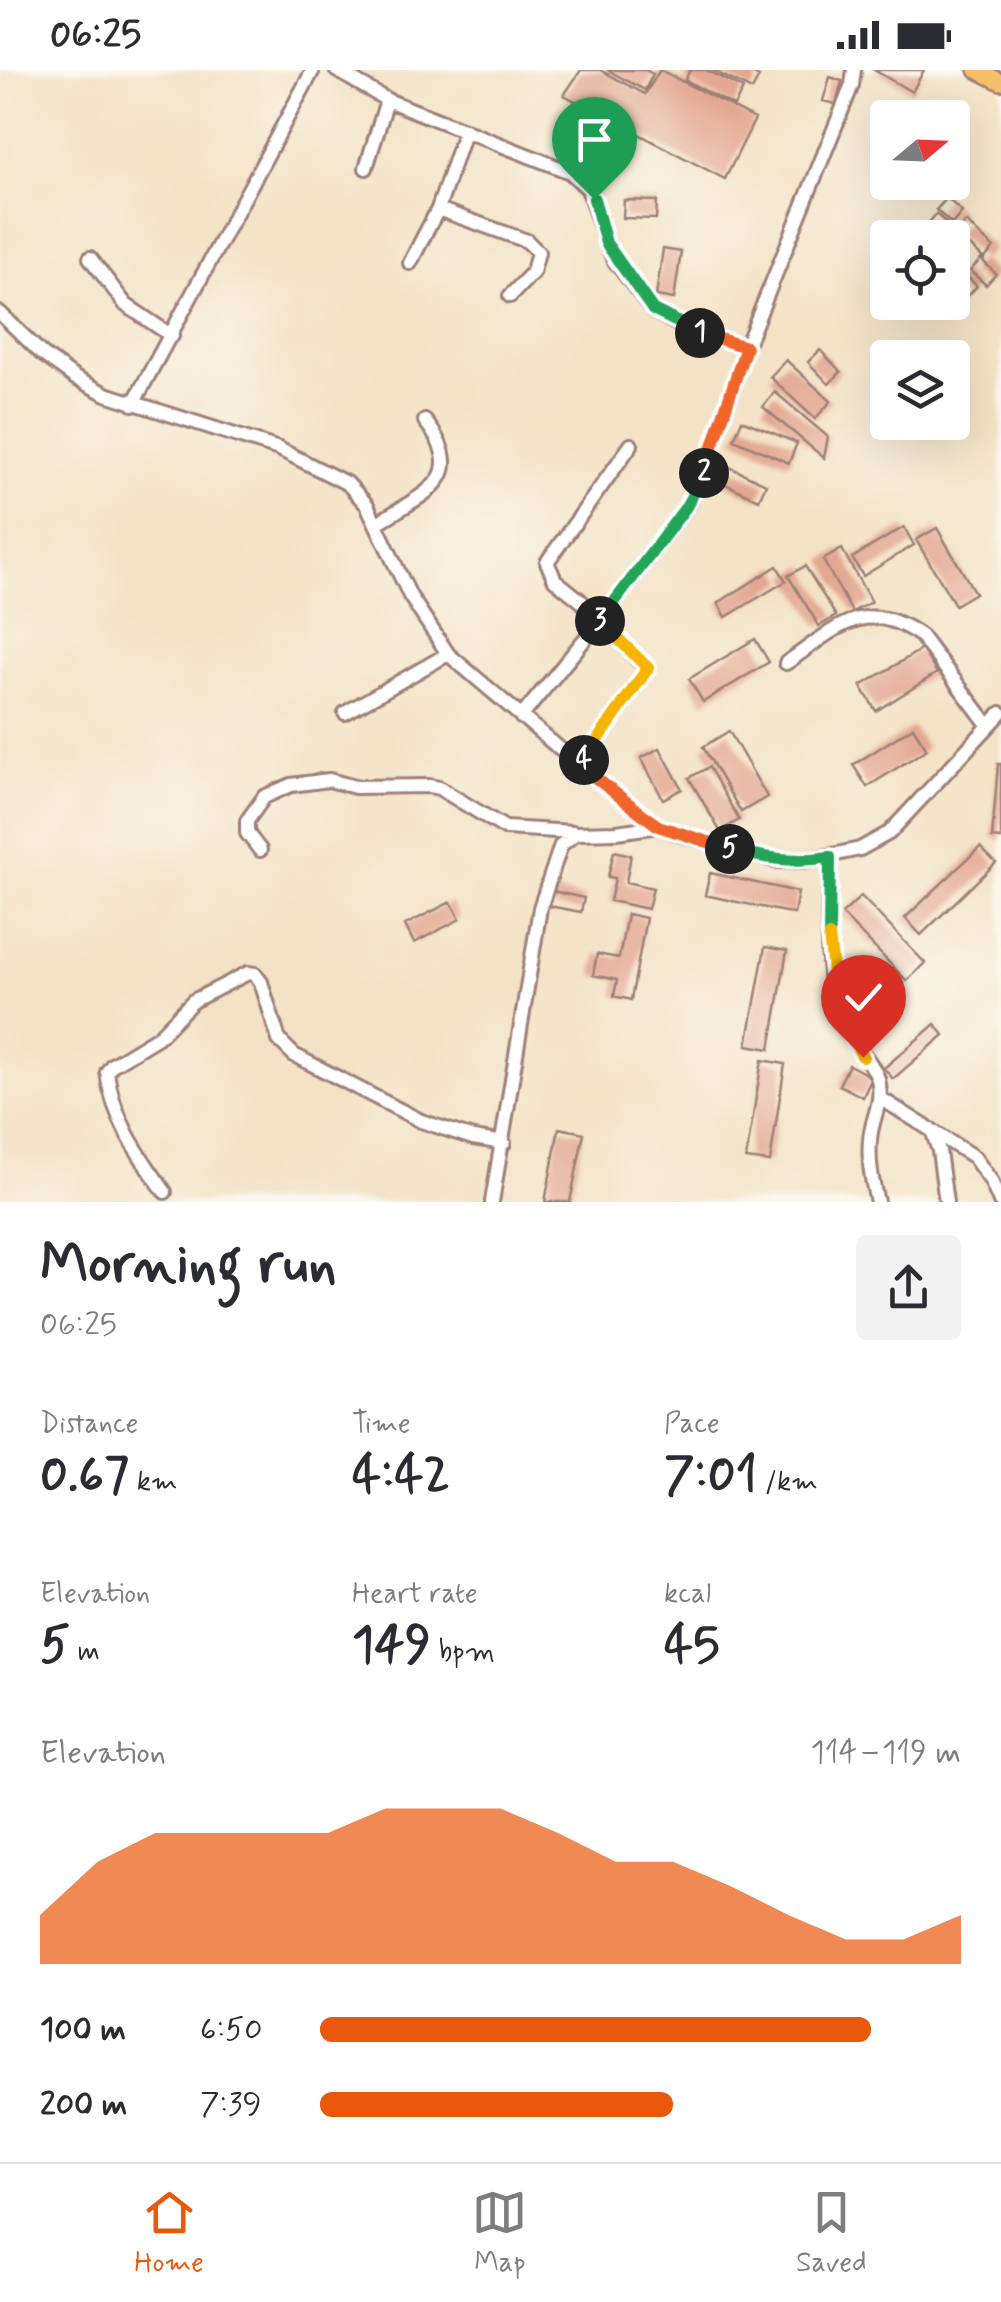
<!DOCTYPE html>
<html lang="en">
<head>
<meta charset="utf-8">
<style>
  :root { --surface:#fff; --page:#f2f2f3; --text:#2b2b33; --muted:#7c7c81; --line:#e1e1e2; --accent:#ea580c }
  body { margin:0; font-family:Mynerve,sans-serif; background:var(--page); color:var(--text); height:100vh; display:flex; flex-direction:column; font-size:38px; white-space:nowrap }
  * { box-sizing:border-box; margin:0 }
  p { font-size:32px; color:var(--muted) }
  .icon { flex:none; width:55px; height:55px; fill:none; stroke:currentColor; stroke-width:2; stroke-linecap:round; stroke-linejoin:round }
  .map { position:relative; height:1132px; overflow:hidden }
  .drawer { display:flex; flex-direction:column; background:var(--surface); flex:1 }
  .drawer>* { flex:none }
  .needle { width:65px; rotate:71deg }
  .tools { position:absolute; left:870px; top:30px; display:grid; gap:20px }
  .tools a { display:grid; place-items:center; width:100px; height:100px; border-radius:10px; background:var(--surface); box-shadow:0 10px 40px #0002; font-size:50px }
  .pin { position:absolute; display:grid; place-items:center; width:85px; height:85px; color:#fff; margin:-102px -42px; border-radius:50% 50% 50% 0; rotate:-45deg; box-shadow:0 0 10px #0007 }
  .pin .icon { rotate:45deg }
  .km { position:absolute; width:50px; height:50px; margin:-25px; border-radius:50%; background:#222; color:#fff; font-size:28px; line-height:50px; text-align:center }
  .round { display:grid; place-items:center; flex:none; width:105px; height:105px; border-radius:10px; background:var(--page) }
  .headline { display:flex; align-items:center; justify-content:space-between; height:170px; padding:0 40px }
  h1 { font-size:55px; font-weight:700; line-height:75px }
  .stats { display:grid; grid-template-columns:repeat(3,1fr); gap:15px; height:170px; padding:10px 40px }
  .stats div { display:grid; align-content:center }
  .stats b { font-size:50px; font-weight:700 }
  .stats small { font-size:28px; font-weight:400 }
  .stats p { font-size:28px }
  .chart { height:280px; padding:20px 40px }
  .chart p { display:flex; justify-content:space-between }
  .chart svg { width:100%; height:180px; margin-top:10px; fill:var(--accent); opacity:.7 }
  ul { padding:0 40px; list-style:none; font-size:32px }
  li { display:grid; grid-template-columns:160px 120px 1fr; align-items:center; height:75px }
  li i { height:25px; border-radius:12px; background:var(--accent) }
  .status { display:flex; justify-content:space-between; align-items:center; height:70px; padding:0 50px; background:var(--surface); direction:ltr }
  .status svg { height:28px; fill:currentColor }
  .tab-bar { display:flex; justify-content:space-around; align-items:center; height:140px; border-top:2px solid var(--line); background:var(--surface); font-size:28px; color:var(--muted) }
  .tab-bar a { display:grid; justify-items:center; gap:5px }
  .tab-bar .on { color:var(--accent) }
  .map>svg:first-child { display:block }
</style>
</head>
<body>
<div class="status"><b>06:25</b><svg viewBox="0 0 49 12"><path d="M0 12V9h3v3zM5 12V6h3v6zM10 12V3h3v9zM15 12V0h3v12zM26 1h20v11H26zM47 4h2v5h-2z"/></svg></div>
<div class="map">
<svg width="1001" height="1132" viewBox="0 0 1001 1132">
  <rect width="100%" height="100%" fill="#fbf7ec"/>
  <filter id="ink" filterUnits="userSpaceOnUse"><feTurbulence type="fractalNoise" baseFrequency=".01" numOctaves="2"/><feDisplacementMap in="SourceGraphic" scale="20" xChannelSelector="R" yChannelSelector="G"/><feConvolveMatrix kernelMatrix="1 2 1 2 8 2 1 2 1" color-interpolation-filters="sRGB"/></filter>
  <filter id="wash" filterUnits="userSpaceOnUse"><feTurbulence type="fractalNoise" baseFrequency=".0048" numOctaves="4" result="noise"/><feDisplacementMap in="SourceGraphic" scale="40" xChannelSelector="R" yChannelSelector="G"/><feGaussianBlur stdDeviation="2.25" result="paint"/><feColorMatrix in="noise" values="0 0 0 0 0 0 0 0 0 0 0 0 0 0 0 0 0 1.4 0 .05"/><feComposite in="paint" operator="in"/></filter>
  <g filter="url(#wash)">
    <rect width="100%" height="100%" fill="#f3e2c5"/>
    <g id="blocks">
      <!-- building -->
      <path fill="#e3a792" d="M581 0H600L645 24 660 0 755 49 725 109 564 25Z
        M607 0H645L653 4 645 20Z
        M690 0H706L743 19 734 36 685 10Z
        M712 0H746L759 7 752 20Z
        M874 0H924L912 22Z
        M830 7 842 11 836 34 823 31Z
        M947 128 962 142 952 154 936 140Z
        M624 130 657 131 656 149 623 148Z
        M936 144 952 158 943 168 926 156Z
        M966 152 994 178 984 189 956 163Z
        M663 179 681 182 674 229 656 226Z
        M981 189 996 204 986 215 970 201Z
        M962 202 977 216 966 228 952 215Z
        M820 280 841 302 829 314 808 292Z
        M786 290 831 331 815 349 770 307Z
        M775 322 828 367 824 388 763 337Z
        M742 350 797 373 789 393 734 369Z
        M723 394 766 414 759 430 715 409Z
        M904 457 914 475 863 506 852 488Z
        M937 458 975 523 955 535 916 470Z
        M842 479 871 532 852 542 823 490Z
        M777 496 786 511 726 547 718 533Z
        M805 496 836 546 819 556 788 506Z
        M755 569 769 592 703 632 689 609Z
        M922 579 937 603 876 641 861 616Z
        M913 657 927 679 867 717 853 695Z
        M729 661 767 727 741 742 703 677Z
        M660 678 682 719 663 729 641 688Z
        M998 694H1001V769L992 768Z
        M709 697 739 750 720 761 689 708Z
        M980 777 996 793 921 865 905 848Z
        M614 781 631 785 626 812 653 818 648 839 610 831 615 808 608 807Z
        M710 803 798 822 794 844 705 825Z
        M552 821 584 828 581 842 549 836Z
        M861 826 925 893 907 911 842 844Z
        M451 832 460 849 414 873 405 855Z
        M627 844 646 848 631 930 614 926 617 910 593 905 597 884 619 888Z
        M765 877 787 881 770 979 747 975Z
        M891 921 901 932 862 968 852 957Z
        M935 954 944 965 893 1009 884 998Z
        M762 990 785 994 770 1092 746 1089Z
        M849 995 872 1007 863 1027 839 1015Z
        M559 1058 584 1063 570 1132H545Z"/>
    </g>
  </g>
  <g filter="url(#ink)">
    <use href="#blocks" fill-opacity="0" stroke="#9e8078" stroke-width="2.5"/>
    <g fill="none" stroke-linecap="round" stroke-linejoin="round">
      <defs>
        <path id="minor" d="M336 0 387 30 570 102 588 119 606 173 615 191 653 241 691 261 746 277
          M366 98 387 30
          M438 139 527 171 538 182 533 202 510 226
          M90 188 126 235 172 266
          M410 193 438 139 465 60
          M0 243 42 284 75 308 106 324 279 379 348 414 367 435 410 526 448 584 580 696 658 756 679 764 777 791H804L860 779 889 763 1001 643
          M133 334 313 0
          M376 454C424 422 472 410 425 351
          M786 593C835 560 863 525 921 566L989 656
          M345 643 448 584
          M521 647 599 552 687 437 705 401 746 277 852 15 854 0
          M580 696 647 599 580 530 555 510 547 492 631 375
          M260 780 247 763V751L264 727 291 715 329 710 355 717 429 716 439 718 505 758 573 762
          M830 787C829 836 822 904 841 950 849 971 871 988 878 1009 884 1032 871 1049 870 1070 868 1092 872 1111 877 1132
          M880 1028 974 1087 991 1111 1000 1132
          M932 1060 939 1081 946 1132
          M165 1122C138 1084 113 1050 107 1002L112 995 158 967 193 931 248 903 255 904 261 912 279 970 294 985 421 1051 473 1068 504 1073
          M492 1132 540 838 561 775 576 763 617 762 658 756"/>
        <path id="major" d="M977 0 1001 12"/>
      </defs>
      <!-- minor casing -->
      <use href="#minor" stroke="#9e8078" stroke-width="18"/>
      <!-- major casing -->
      <use href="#major" stroke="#9e8078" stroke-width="20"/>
      <!-- minor -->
      <use href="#minor" stroke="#fff" stroke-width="12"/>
      <!-- major -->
      <use href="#major" stroke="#f6c06b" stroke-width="15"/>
    </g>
  </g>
  <g fill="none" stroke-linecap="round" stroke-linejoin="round" filter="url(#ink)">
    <defs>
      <path id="split-1" d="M594 129 606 173 653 240 700 263"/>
      <path id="split-2" d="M700 263 746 277 704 403"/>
      <path id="split-3" d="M600 551 686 437 704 403"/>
      <path id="split-4" d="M584 690 648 598 600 551"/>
      <path id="split-5" d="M584 690 580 696 658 756 730 779"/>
      <path id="split-6" d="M730 779C765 789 794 793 830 787L829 866"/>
      <path id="split-7" d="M829 866 838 944 863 987"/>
    </defs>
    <!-- split-1 casing -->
    <use href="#split-1" stroke="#fff" stroke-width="20"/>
    <!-- split-2 casing -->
    <use href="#split-2" stroke="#fff" stroke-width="20"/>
    <!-- split-3 casing -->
    <use href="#split-3" stroke="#fff" stroke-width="20"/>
    <!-- split-4 casing -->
    <use href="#split-4" stroke="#fff" stroke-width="20"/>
    <!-- split-5 casing -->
    <use href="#split-5" stroke="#fff" stroke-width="20"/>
    <!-- split-6 casing -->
    <use href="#split-6" stroke="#fff" stroke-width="20"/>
    <!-- split-7 casing -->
    <use href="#split-7" stroke="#fff" stroke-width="20"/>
    <!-- split-1 -->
    <use href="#split-1" stroke="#22a559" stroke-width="12"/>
    <!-- split-2 -->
    <use href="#split-2" stroke="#f0652b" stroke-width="12"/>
    <!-- split-3 -->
    <use href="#split-3" stroke="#22a559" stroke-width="12"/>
    <!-- split-4 -->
    <use href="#split-4" stroke="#f5b400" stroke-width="12"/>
    <!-- split-5 -->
    <use href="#split-5" stroke="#f0652b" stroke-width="12"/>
    <!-- split-6 -->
    <use href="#split-6" stroke="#22a559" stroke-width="12"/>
    <!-- split-7 -->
    <use href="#split-7" stroke="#f5b400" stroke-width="12"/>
  </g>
</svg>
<div class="tools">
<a><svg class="needle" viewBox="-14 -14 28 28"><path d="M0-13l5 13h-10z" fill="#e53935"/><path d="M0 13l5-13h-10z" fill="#7c7c81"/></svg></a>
<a><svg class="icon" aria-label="locate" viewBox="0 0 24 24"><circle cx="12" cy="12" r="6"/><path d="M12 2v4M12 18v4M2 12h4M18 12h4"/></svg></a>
<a><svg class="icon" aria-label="layers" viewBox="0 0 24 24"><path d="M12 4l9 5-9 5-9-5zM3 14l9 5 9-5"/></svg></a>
</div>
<div class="pin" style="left:594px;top:129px;background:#1e9e55"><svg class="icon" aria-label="arrive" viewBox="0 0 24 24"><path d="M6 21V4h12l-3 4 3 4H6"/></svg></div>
<div class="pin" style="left:863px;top:987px;background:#d93025"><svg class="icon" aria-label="check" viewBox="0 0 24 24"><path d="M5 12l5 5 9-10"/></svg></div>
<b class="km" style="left:700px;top:263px">1</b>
<b class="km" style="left:704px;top:403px">2</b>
<b class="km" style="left:600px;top:551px">3</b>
<b class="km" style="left:584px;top:690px">4</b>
<b class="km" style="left:730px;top:779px">5</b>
</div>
<section class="drawer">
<div class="headline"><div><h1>Morning run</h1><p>06:25</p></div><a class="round"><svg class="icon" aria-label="share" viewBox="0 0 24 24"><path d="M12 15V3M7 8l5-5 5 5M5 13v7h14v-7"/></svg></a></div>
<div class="stats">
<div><p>Distance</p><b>0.67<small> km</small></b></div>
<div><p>Time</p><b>4:42</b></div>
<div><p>Pace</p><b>7:01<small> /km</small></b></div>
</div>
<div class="stats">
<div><p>Elevation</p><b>5<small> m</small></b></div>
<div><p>Heart rate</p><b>149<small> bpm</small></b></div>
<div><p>kcal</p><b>45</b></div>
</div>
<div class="chart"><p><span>Elevation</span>114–119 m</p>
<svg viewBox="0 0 160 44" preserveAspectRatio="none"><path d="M0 44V32L10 19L20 12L30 12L40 12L50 12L60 6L70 6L80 6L90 12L100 19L110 19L120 25L130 32L140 38L150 38L160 32V44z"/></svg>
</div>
<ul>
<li><b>100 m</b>6:50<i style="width:86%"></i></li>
<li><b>200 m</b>7:39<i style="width:55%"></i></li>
</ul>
</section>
<nav class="tab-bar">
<a class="on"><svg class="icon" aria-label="home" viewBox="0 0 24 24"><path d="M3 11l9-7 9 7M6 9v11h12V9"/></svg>Home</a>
<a><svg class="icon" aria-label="map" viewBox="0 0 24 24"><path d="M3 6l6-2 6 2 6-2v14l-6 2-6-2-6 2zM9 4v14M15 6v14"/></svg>Map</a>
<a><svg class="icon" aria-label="saved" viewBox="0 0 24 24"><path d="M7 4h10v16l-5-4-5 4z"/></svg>Saved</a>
</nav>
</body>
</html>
